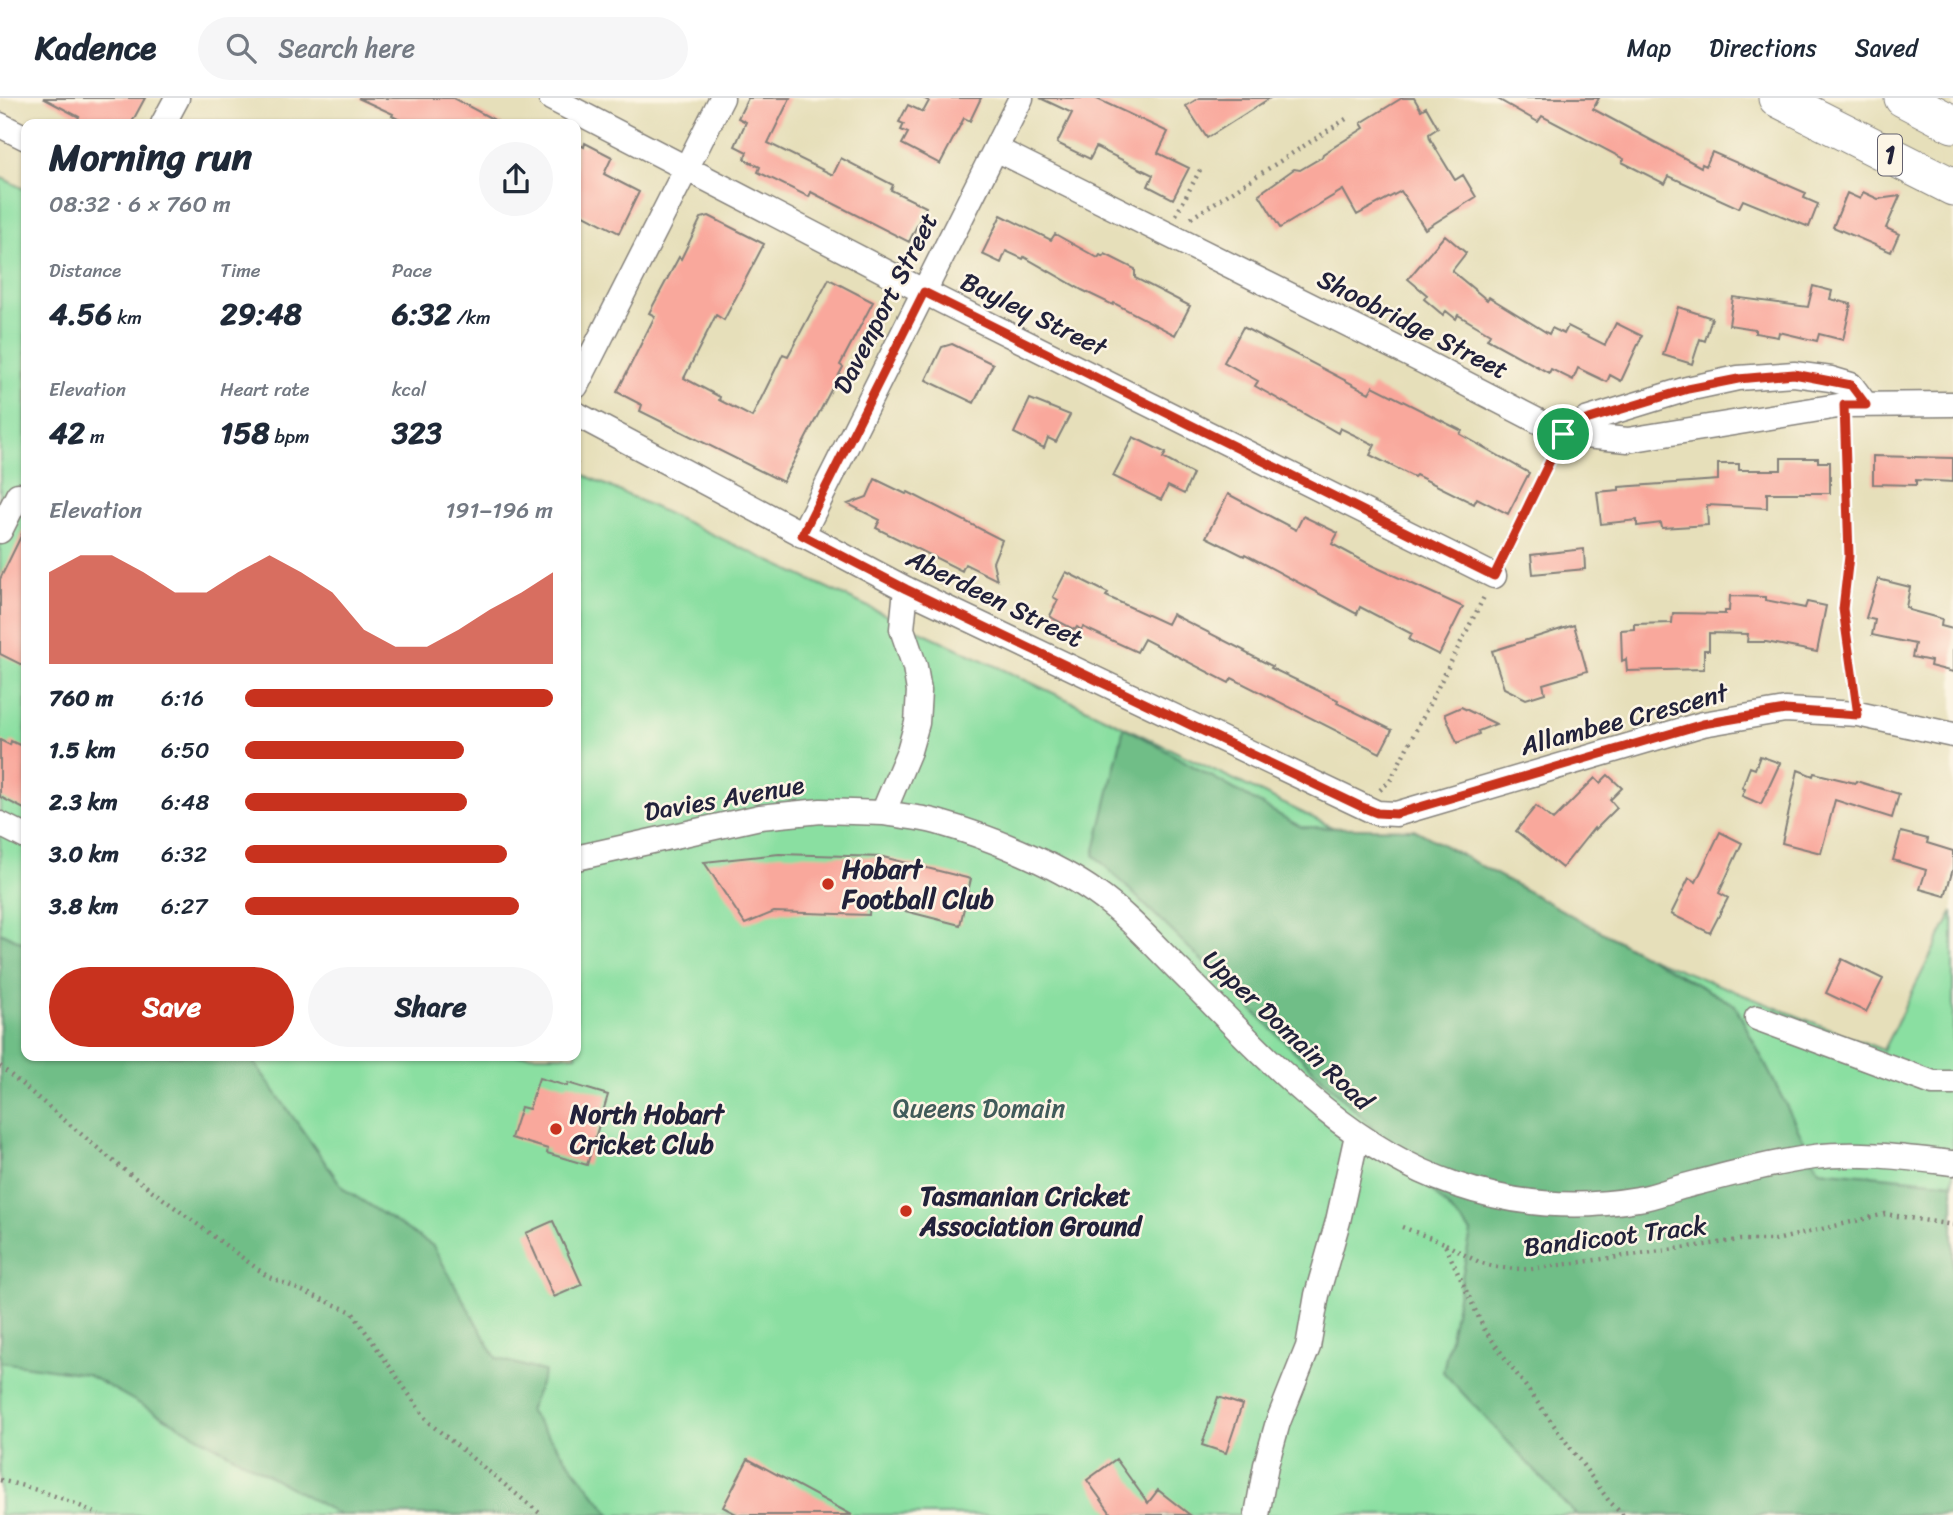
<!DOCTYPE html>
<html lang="en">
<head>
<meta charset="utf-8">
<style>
  :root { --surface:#fff; --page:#f6f6f7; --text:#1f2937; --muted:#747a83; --line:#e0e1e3; --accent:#c8321e }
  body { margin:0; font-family:Sriracha,sans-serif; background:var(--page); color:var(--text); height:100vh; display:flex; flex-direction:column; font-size:26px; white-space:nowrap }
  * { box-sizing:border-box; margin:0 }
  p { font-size:23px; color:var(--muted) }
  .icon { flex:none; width:38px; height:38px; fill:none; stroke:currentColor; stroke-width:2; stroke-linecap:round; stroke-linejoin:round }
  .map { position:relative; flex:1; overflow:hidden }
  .drawer { position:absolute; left:21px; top:21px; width:560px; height:942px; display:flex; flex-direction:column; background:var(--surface); border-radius:14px; box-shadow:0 2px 5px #0004 }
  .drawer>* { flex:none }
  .pin { position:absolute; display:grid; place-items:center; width:60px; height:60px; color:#fff; margin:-30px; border:4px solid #fff; border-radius:50%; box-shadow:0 2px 7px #0007 }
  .round { display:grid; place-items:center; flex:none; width:74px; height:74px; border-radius:37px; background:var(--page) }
  .headline { display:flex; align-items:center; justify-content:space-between; height:119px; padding:0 28px }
  h1 { font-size:38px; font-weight:700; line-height:52px }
  .figures { display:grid; grid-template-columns:repeat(3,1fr); gap:10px; height:119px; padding:7px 28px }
  .figures div { display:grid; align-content:center }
  .figures b { font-size:30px; font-weight:700 }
  .figures small { font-size:19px; font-weight:400 }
  .figures p { font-size:19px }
  .chart { height:196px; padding:14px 28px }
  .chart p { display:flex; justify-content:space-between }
  .chart svg { width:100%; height:126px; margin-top:7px; fill:var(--accent); opacity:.7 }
  .button { display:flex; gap:14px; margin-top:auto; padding:14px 28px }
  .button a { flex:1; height:80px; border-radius:42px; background:var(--accent); color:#fff; font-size:28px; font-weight:700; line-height:80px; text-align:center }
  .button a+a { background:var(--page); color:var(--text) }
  ul { padding:0 28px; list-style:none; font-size:23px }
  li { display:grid; grid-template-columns:112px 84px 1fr; align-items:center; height:52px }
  li i { height:18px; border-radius:9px; background:var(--accent) }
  header { display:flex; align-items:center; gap:42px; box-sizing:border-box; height:98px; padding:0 35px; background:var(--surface); border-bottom:2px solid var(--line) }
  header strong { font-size:33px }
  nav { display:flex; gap:38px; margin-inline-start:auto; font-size:24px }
  .search { width:490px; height:63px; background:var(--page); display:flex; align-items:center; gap:18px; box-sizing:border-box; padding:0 24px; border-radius:38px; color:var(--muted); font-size:26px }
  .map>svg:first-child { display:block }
</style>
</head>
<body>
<header>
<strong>Kadence</strong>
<div class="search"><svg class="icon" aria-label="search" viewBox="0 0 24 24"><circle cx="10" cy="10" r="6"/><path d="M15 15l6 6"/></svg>Search here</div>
<nav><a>Map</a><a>Directions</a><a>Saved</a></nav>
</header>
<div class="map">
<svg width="1953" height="1417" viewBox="0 0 1953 1417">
  <rect width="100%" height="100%" fill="#fcf5e5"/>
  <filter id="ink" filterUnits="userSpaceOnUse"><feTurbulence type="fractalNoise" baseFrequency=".0143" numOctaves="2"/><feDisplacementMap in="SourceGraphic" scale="14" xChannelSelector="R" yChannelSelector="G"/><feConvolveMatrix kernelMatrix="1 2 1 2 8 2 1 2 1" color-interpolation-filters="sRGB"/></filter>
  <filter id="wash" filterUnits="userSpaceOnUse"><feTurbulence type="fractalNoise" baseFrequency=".00686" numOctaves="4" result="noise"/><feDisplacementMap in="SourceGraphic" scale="28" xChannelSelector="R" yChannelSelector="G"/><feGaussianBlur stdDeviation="1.57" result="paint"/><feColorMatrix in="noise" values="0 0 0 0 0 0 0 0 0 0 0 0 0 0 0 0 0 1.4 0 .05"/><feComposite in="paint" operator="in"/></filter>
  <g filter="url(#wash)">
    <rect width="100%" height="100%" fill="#e6dfba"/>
    <!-- green -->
    <path fill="#8adfa1" stroke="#56806e" stroke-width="2" d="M0 79 26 92V957H576V373L1077 606 1388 756 1883 952 1953 813V1417H0Z"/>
    <!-- forest -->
    <path fill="#6fbe87" stroke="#487061" stroke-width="2" d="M1124 629 1301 729 1414 731 1735 907 1819 1072 1953 1085V1417H1576L1443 1274 1471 1134 1368 1025 1094 757Z
      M0 834 26 846V957H249L344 1091 433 1148 496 1260 545 1274 529 1313 611 1417H340L86 1276 0 1264Z"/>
    <g id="blocks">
      <!-- building -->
      <path fill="#f9a89c" d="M43 0H145L131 26H75L79 19Z
        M358 0H453L502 26H408L392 18 393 16Z
        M748 0H790L768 45 833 77 841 60 893 87 891 92 926 109 909 144 811 94 809 99 758 74 760 69 744 61 747 54 735 48 746 24 738 20Z
        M923 0H981L970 23 964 20 940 66 902 46 908 35 901 32 904 26 899 24 908 7 923 14 929 3Z
        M1040 0H1095L1168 34 1158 55 1189 70 1173 101 1148 88 1153 77 1096 49 1090 61 1057 45 1072 15Z
        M1199 0H1270L1207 40 1186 8Z
        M1402 0H1414L1421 12 1426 9 1438 30 1429 36 1430 41 1455 82 1463 77 1476 99 1425 131 1401 93 1357 117 1343 92 1280 130 1259 96 1294 71 1300 72 1322 59 1323 56 1364 30 1361 25Z
        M1496 0H1599L1593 11 1701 69 1702 66 1706 68 1712 54 1806 95 1804 100 1818 106 1809 129 1743 102 1739 110 1669 78 1665 86 1622 64 1624 61 1542 18 1538 24Z
        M576 45 584 49 585 45 612 59 604 76 639 94 619 135 576 113Z
        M1863 94 1878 101 1900 98 1886 130 1899 136 1891 154 1833 129 1847 95 1860 101Z
        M1001 117 1051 142 1055 136 1098 160 1100 157 1103 159 1105 156 1135 171V180L1190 208 1175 237 1114 205 1113 207 1082 192 1024 159 1023 161 1006 153 1001 165 982 156Z
        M709 118 764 146 724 222 716 217 684 280 720 299 719 302 752 319 783 256 788 258 829 181 873 204 840 267 843 269 783 384 640 313 642 307 617 294 655 218 649 215 679 159 681 161 701 120Z
        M1445 137 1466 155 1452 173 1487 202 1489 199 1549 236 1552 230 1564 236 1568 228 1605 247 1616 225 1642 238 1621 283 1610 277 1607 284 1578 270 1573 282 1551 271 1549 275 1487 241 1490 236 1458 217 1456 221 1446 213 1443 217 1424 201 1427 197 1408 181Z
        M1813 188 1832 193 1830 201 1851 206 1843 242 1819 236 1817 243 1779 234 1778 239 1755 235V231L1729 227 1733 199 1808 209Z
        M1678 209 1712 220 1705 243 1700 241 1692 266 1663 257Z
        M1243 229 1369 295 1373 288 1462 333 1460 336 1529 375 1508 416 1477 400 1474 406 1416 377 1414 379 1370 357 1375 347 1340 330 1338 335 1255 288 1258 283 1224 264Z
        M952 246 993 266 974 305 926 282 942 249Z
        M1030 301 1070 317 1056 344 1048 340 1044 350 1014 335Z
        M1133 339 1166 355 1163 360 1193 376 1184 396 1168 388 1161 402 1113 378Z
        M1873 358 1953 360V384L1916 382V387L1873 386Z
        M1781 360H1818V364H1830V395H1767V410L1707 407 1708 427 1662 430 1661 425 1637 428V422L1601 426 1597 394 1619 392V389L1718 382V366H1739V372H1781Z
        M875 381 906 396 908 394 1002 442 993 464 997 482 965 466 962 473 876 430 880 422 848 406 867 399Z
        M1228 396 1296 432 1303 418 1338 435 1332 446 1371 467 1463 509 1439 557 1409 542 1412 536 1360 509 1357 516 1245 456 1244 458 1206 439Z
        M26 428V569L0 556V481Z
        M1584 451 1585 471 1533 476 1531 457Z
        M1066 474 1108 495 1106 498 1167 526 1172 516 1245 553 1244 554 1272 568 1271 570 1338 602 1337 605 1392 632 1380 655 1232 580 1229 585 1144 541 1137 554 1083 529 1081 532 1077 529 1075 532 1054 521 1050 518 1058 502 1053 499Z
        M1878 481 1910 489 1906 509 1909 510V512L1942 521 1941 528 1953 531V574L1930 568 1931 563 1912 559 1915 546 1872 537 1875 522 1866 520Z
        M1730 498 1765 499V502L1805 510 1807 504 1826 508 1817 554 1766 544H1747L1748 536 1709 535V552H1704V571L1627 573 1626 561 1622 563 1621 532 1634 531V526L1672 525 1673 515 1725 516V513H1729Z
        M1574 527 1587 573 1543 586 1545 595 1526 601 1504 590 1492 553Z
        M1461 609 1496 626 1478 633 1479 636 1457 645 1445 616Z
        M0 642 10 647 11 643 26 650V712L0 699Z
        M1760 658 1780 665 1761 706 1742 698 1745 691 1742 690 1750 669 1755 671Z
        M1798 672 1813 678 1814 675 1855 685 1856 683 1899 696 1892 720 1835 702 1821 755 1782 745Z
        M1608 677 1622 690 1610 702 1617 710 1595 732 1594 730 1562 770 1516 733 1536 708 1553 722 1595 680 1600 685Z
        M1720 734 1742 745 1719 795 1728 800 1710 835 1671 816 1689 780 1696 784Z
        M1901 734 1928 741 1927 745 1953 753V771L1945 798 1920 791 1926 772 1893 762Z
        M779 756 883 759 971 781 960 827 870 804 869 817 774 814 745 826 704 764Z
        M1842 861 1883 881 1866 914 1826 895Z
        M539 980 567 988 568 985 608 997 587 1067 547 1055 548 1051 511 1040 521 1009 529 1011Z
        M553 1123 582 1187 554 1199 526 1135Z
        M1218 1299 1242 1307 1226 1355 1202 1347Z
        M748 1361 852 1417H738L723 1409Z
        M1116 1361 1148 1405 1158 1392 1190 1417H1112L1087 1382Z"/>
    </g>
  </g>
  <g filter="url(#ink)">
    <use href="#blocks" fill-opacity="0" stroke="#84807a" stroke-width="2"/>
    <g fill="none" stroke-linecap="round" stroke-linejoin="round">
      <defs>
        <path id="minor" d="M551 0 942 203 1494 478
          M163 26 177 0
          M0 27 26 40
          M996 51 1424 264 1563 336 1628 342 1844 307 1953 306
          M576 288 722 0
          M576 316 906 491 1377 715 1396 716 1703 626 1785 612 1858 616 1953 637
          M1563 336 1586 322 1687 291 1738 280 1794 276 1831 281 1851 287 1866 307
          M0 433 18 397
          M802 437 1021 0
          M906 491 902 531 915 569 919 593 917 625 909 653 883 715C901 718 920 719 937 724 987 738 1054 765 1096 795 1126 816 1151 844 1176 869 1259 951 1340 1047 1454 1086 1515 1107 1575 1112 1638 1101 1654 1099 1669 1092 1685 1088 1727 1077 1771 1065 1814 1059 1859 1053 1908 1060 1953 1065
          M0 726 26 739
          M576 760 760 719 821 713 883 715
          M1757 920 1933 985H1953
          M1257 1417 1266 1367 1278 1324 1308 1249 1317 1197 1338 1123 1357 1037"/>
        <path id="highway" d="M1777 0 1953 89
          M1903 0 1953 26"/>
      </defs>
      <!-- minor casing -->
      <use href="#minor" stroke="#84807a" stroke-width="27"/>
      <!-- highway casing -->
      <use href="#highway" stroke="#84807a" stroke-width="39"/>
      <!-- path -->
      <path stroke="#84807a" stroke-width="4.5" stroke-dasharray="2 5" stroke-linecap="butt" d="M1176 117 1200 72
        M1191 120 1346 21
        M1845 329 1849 458 1843 511 1855 592
        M576 365 578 370 576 374
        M1504 458 1554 356
        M1380 692 1390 683 1485 497
        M0 968 119 1068 267 1178 352 1214 428 1324 542 1417
        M1402 1129 1444 1145
        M0 1382C34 1390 68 1401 99 1417
        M1623 1417 1609 1403 1484 1231 1444 1145C1480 1166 1488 1171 1531 1171L1740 1142H1776L1885 1116 1953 1127"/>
      <!-- minor -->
      <use href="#minor" stroke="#fff" stroke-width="24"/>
      <!-- highway -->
      <use href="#highway" stroke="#fff" stroke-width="37"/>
    </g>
  </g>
  <g fill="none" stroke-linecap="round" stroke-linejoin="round" filter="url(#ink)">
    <defs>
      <path id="route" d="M924 194 1494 478 1563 336 1586 322 1688 291 1738 281 1794 276 1851 287 1866 307H1844L1849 458 1843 511 1858 617 1785 612 1703 626 1396 716 1377 715 1362 709 906 491 802 437Z"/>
    </defs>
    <!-- route casing -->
    <use href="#route" stroke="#fff" stroke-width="14"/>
    <!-- route -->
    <use href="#route" stroke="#c8321e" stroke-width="9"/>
  </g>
  <!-- markers -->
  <g fill="#c8321e" stroke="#fcf5e5" stroke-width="2.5">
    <circle cx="828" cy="786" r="7"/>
    <circle cx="556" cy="1031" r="7"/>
    <circle cx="906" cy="1113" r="7"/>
  </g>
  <g text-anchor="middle" stroke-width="5" stroke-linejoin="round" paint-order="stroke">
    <!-- shield labels -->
    <rect fill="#fcf5e5" stroke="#63616e" stroke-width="2" x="1878" y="36.5" width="24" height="41" rx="5"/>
    <g font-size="24" font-weight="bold" fill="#22223b">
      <text x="1890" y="65">1</text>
    </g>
    <!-- street labels -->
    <g font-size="26" fill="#22223b" stroke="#fcf5e5">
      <text transform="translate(885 205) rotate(-63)" y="9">Davenport Street</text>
      <text transform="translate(1034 216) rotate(26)" y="9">Bayley Street</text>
      <text transform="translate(1413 226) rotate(27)" y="9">Shoobridge Street</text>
      <text transform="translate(995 500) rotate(26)" y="9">Aberdeen Street</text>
      <text transform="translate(1624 621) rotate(-15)" y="9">Allambee Crescent</text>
      <text transform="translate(724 700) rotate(-10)" y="9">Davies Avenue</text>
      <text transform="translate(1288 932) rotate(43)" y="9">Upper Domain Road</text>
      <text transform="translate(1615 1138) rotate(-7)" y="9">Bandicoot Track</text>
    </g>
    <!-- poi labels -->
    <g font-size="26" font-weight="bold" fill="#22223b" stroke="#fcf5e5" text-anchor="start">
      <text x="842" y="780">Hobart<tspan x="842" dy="30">Football Club</tspan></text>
      <text x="570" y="1025">North Hobart<tspan x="570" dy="30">Cricket Club</tspan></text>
      <text x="920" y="1107">Tasmanian Cricket<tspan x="920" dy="30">Association Ground</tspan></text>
    </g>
    <!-- park labels -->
    <g font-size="26" fill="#415b5a" stroke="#fcf5e5">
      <text x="979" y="1019">Queens Domain</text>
    </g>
  </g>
</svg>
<div class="pin" style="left:1563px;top:336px;background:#1e9e55"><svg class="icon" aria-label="arrive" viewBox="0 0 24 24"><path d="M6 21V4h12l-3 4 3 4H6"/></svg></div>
<section class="drawer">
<div class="headline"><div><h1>Morning run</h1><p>08:32 · 6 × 760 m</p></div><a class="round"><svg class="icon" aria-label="share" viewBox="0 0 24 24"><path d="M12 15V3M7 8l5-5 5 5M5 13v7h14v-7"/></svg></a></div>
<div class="figures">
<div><p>Distance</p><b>4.56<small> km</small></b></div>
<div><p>Time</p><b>29:48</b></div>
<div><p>Pace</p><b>6:32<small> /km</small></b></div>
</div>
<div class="figures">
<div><p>Elevation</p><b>42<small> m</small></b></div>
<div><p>Heart rate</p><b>158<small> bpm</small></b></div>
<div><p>kcal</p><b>323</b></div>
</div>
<div class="chart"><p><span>Elevation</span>191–196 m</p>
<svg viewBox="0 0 160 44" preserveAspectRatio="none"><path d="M0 44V12L10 6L20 6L30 12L40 19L50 19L60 12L70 6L80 12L90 19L100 32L110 38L120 38L130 32L140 25L150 19L160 12V44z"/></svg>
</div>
<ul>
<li><b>760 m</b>6:16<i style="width:100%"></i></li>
<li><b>1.5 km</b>6:50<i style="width:71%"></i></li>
<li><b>2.3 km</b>6:48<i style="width:72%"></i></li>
<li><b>3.0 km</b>6:32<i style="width:85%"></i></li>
<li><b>3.8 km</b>6:27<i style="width:89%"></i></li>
</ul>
<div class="button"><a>Save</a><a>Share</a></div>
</section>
</div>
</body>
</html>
